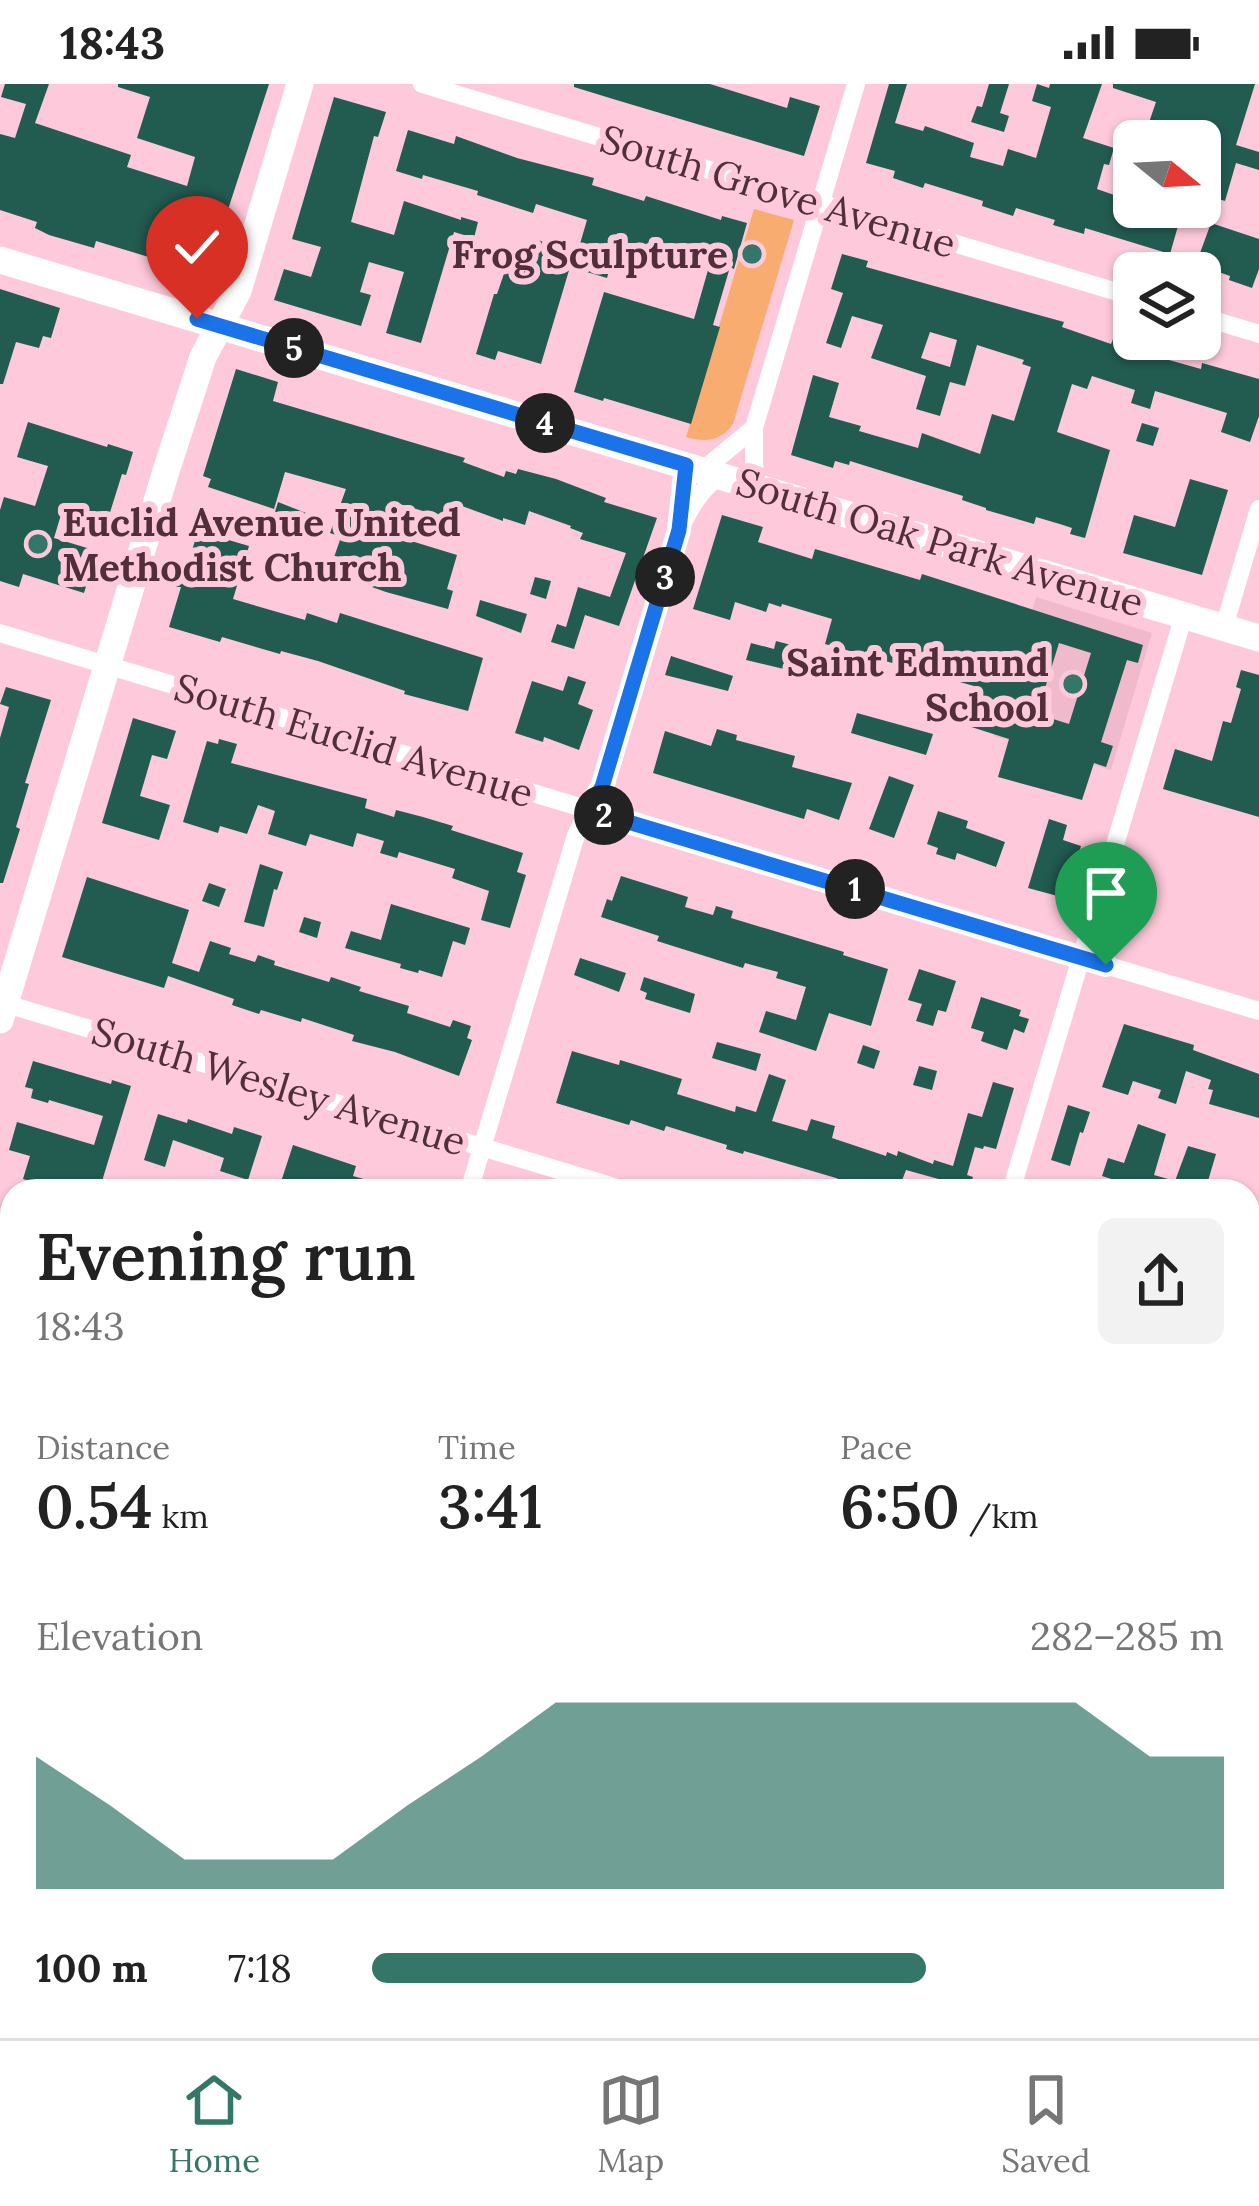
<!DOCTYPE html>
<html lang="en">
<head>
<meta charset="utf-8">
<style>
  :root { --surface:#fff; --page:#f2f2f2; --text:#222; --muted:#767676; --line:#e0e0e0; --accent:#347769 }
  body { margin:0; font-family:Lora,serif; background:var(--page); color:var(--text); height:100vh; display:flex; flex-direction:column; font-size:45px; white-space:nowrap }
  * { box-sizing:border-box; margin:0 }
  p { font-size:39px; color:var(--muted) }
  .icon { flex:none; width:66px; height:66px; fill:none; stroke:currentColor; stroke-width:2; stroke-linecap:round; stroke-linejoin:round }
  .map { position:relative; flex:1; overflow:hidden }
  .drawer { position:absolute; left:0px; top:1095px; width:1260px; height:861px; display:flex; flex-direction:column; background:var(--surface); border-radius:36px 36px 0 0; box-shadow:0 3px 9px #0004 }
  .drawer>* { flex:none }
  .needle { width:78px; rotate:108deg }
  .tools { position:absolute; left:1113px; top:36px; display:grid; gap:24px }
  .tools a { display:grid; place-items:center; width:108px; height:108px; border-radius:18px; background:var(--surface); box-shadow:0 3px 9px #0004; font-size:60px }
  .pin { position:absolute; display:grid; place-items:center; width:102px; height:102px; color:#fff; margin:-123px -51px; border-radius:50% 50% 50% 0; rotate:-45deg; box-shadow:0 0 12px #0007 }
  .pin .icon { rotate:45deg }
  .km { position:absolute; width:60px; height:60px; margin:-30px; border-radius:50%; background:#222; color:#fff; font-size:33px; line-height:60px; text-align:center }
  .round { display:grid; place-items:center; flex:none; width:126px; height:126px; border-radius:18px; background:var(--page) }
  .headline { display:flex; align-items:center; justify-content:space-between; height:204px; padding:0 36px }
  h1 { font-size:66px; font-weight:600; line-height:90px }
  .figures { display:grid; grid-template-columns:repeat(3,1fr); gap:18px; height:204px; padding:12px 36px }
  .figures div { display:grid; align-content:center }
  .figures b { font-size:60px; font-weight:600 }
  .figures small { font-size:33px; font-weight:400 }
  .figures p { font-size:33px }
  .chart { height:336px; padding:24px 36px }
  .chart p { display:flex; justify-content:space-between }
  .chart svg { width:100%; height:216px; margin-top:12px; fill:var(--accent); opacity:.7 }
  ul { padding:0 36px; list-style:none; font-size:39px }
  li { display:grid; grid-template-columns:192px 144px 1fr; align-items:center; height:90px }
  li i { height:30px; border-radius:15px; background:var(--accent) }
  .status { display:flex; justify-content:space-between; align-items:center; height:84px; padding:0 60px; background:var(--surface); direction:ltr }
  .status svg { height:33px; fill:currentColor }
  .dock { display:flex; justify-content:space-around; align-items:center; height:168px; border-top:3px solid var(--line); background:var(--surface); font-size:33px; color:var(--muted) }
  .dock a { display:grid; justify-items:center; gap:6px }
  .dock .on { color:var(--accent) }
  .map>svg:first-child { display:block }
</style>
</head>
<body>
<div class="status"><b>18:43</b><svg viewBox="0 0 49 12"><path d="M0 12V9h3v3zM5 12V6h3v6zM10 12V3h3v9zM15 12V0h3v12zM26 1h20v11H26zM47 4h2v5h-2z"/></svg></div>
<div class="map">
<svg width="1259" height="1954" viewBox="0 0 1259 1954">
  <rect width="100%" height="100%" fill="#fec9da"/>
  <!-- built -->
  <path fill="#f1bacc" d="M1036 513 1152 549 1111 686 994 652Z"/>
  <!-- green -->
  <path fill="#f9ac70" d="M754 125 794 136 733 340C721 357 705 359 686 353Z"/>
  <!-- building -->
  <path fill="#225b50" fill-rule="evenodd" d="M5 0H49L35 39 131 71 127 83 187 102 195 73 137 54 150 13 118 3V0H269L205 196 191 192 194 183 153 171 152 174 96 157 94 164 49 151 35 144 37 138 0 126V50L15 54 26 20 1 13Z
    M574 0H710L787 24 790 13 820 22 804 72 613 15 574 3Z
    M889 0H907L895 39 923 47 925 42 974 59 970 73 1003 82 1008 65 1036 74 1051 23 1032 17 1037 0 1049 4 1050 0H1102L1083 54 1114 64 1109 81 1104 80 1097 105 1134 118V123H1167L1182 128 1170 170 1085 144 1084 150 1053 141 1055 136 1016 124 1013 132 982 122 983 117 925 99 923 104 893 94 895 87 866 79Z
    M989 0H1009L1000 29 1009 32 1004 48 971 38 977 22 982 23Z
    M1113 0H1255L1236 61 1259 68V86L1236 79 1225 117 1200 109 1209 71 1201 68 1204 57H1156L1144 53 1156 18 1113 4Z
    M334 13 386 28 378 53 374 52 351 138 394 151 404 117 461 136V133L478 138 474 154 454 148 421 259 386 249 404 188 369 178 360 208 371 211 361 242 274 216 284 185 311 193 321 163 292 155Z
    M408 46 454 60 456 52 517 74 594 94 592 101 644 117 646 112 721 136 722 132 747 139 734 185 730 183 713 241 720 243 691 340 604 314 603 317 574 308 604 208 694 235 710 179 657 162 649 160 646 168 617 159 607 194 570 183 541 280 498 267 495 276 476 270 494 210H497L507 181 527 187 538 156 577 170 587 136 536 120 533 129 477 111 478 107 423 91 422 95 396 87Z
    M1211 139 1259 155V185L1252 204 1229 196 1230 192 1196 180Z
    M842 170 868 177 866 183 1064 238 1062 243 1111 260 1114 253 1170 270 1169 276 1201 285 1202 279 1259 295V332L1250 358 1221 348 1227 329 1155 307 1150 325 1131 319 1135 306 1092 292 1087 305 1072 300 1057 348 1110 366 1085 454 1070 450 1072 444 1063 441 1036 433 1034 440 986 426V424L962 416 963 412 850 377 849 381 835 377 833 384 791 371 813 291 839 299 829 333 861 342 859 347 918 364 922 349 980 370 992 330 1014 337 1031 283 1022 280 1024 276 977 261 965 302 950 298 940 332 916 325 926 292 871 274 883 241 852 232 841 264 826 259 843 209 831 205ZM930 248 957 256 950 283 921 274Z
    M0 205 60 224 51 254 43 252 39 264 16 258 3 300H0Z
    M236 285 278 298 273 317 465 374 463 378 504 393 506 387 516 390 518 385 556 395 606 414 604 418 657 434 619 542 585 531 574 565 551 558 557 540 566 543 578 503 610 513 626 469 580 455 583 449 570 444 571 442 529 427 525 441 503 434V437L451 418 446 434 393 418 385 449 457 471 447 505 453 507 448 525 386 508 329 488 341 453 330 449 346 405 285 388 274 425 208 403 211 395 203 392Z
    M28 338 107 363 108 360 133 368 126 391 122 390 107 438 63 424 54 454 97 467 84 509 23 490 19 503 0 497V426L4 413 35 422 48 382 17 373Z
    M1142 339 1159 344 1153 362 1136 357Z
    M1190 395 1228 406 1202 491 1123 469 1134 431 1175 443Z
    M278 418 306 429 300 444 273 434Z
    M722 431 763 443 758 458 812 475 815 465 920 496 922 490 1143 561 1138 579 1127 576 1101 658 1113 662 1106 683 1094 679 1082 716 998 693 1009 655 962 640 974 602 825 560 832 535 782 520 781 523 769 519 766 528 735 518 730 536 693 525ZM1059 559 1091 569 1069 640 1037 630Z
    M198 447 249 462 233 515 305 536 307 529 337 539 340 529 483 574 468 627 404 610 405 607 318 577 281 567 280 570 222 553 220 558 169 543 181 503H170V491L177 480 185 489Z
    M535 493 551 497 546 515 530 510Z
    M480 516 527 530 521 549 476 532Z
    M776 557 795 562 788 586 746 576 751 559 774 565Z
    M671 572 733 592 728 607 665 591Z
    M1241 586 1259 591V733L1163 705 1175 665 1212 677 1223 637 1231 639 1241 605 1236 603Z
    M568 592 586 598 578 620 593 626 579 666 544 653 543 658 515 649 532 597 563 607Z
    M6 603 51 616 25 699 29 700 16 743 20 745 3 799H0V654L9 623 0 620Z
    M857 629 933 650 926 671 851 649Z
    M133 634 176 647 167 675 152 671 140 712 170 721 159 756 102 739Z
    M717 645 737 651 736 656 795 672 792 683 852 699 839 736 807 725 804 735 653 689 665 647 711 662Z
    M219 655 237 660 231 679 367 715 365 724 394 733 396 726 423 733 453 742 451 746 523 769 517 788 526 791 510 844 481 836 489 807 452 794 455 785 399 768 397 774 380 769 384 757 357 749 353 763 310 750 306 762 268 750 275 727 258 721 247 750 220 742 218 749 183 738 207 657 218 660Z
    M889 692 914 701 894 754 869 745Z
    M938 727 968 737 966 744 1005 758 996 783 957 769 955 776 936 770 938 764 927 760Z
    M1049 735 1067 741 1063 756 1081 762 1065 814 1028 804Z
    M260 780 283 788 277 806 274 805 264 843 244 838Z
    M621 792 688 813 685 823 713 831 716 822 733 827 731 834 844 868 843 871 888 885 871 942 829 929 816 967 759 948 766 927 796 936 806 903 776 894 778 888 745 879 743 884 657 857 659 852 601 833 607 815 612 817Z
    M87 793 189 826 172 879 199 888 210 857 231 864 229 870 255 878 258 871 275 877 274 881 329 898 331 893 361 903 359 907 409 922 407 929 450 943 453 936 471 942 467 954 472 956 459 992 395 968 352 957 354 951 302 934 301 938 261 926 259 930 232 921 234 915 168 892 164 904 62 873Z
    M209 799 226 805 219 823 202 817Z
    M391 820 470 844 465 861 453 857 442 893 419 886 418 889 400 884 401 880 345 864 351 847 381 856Z
    M304 833 321 838 317 854 299 848Z
    M580 874 626 889 619 908 574 891Z
    M919 885 956 897 946 928 938 926 933 942 916 937 922 920 908 916Z
    M644 893 695 910 690 929 645 915 647 909 640 906Z
    M981 913 1021 926 1019 932 1029 935 1024 949 1014 945 1007 966 981 957 984 948 971 944Z
    M1124 940 1194 961 1193 966 1259 990V1034L1209 1020 1213 1006 1208 1005 1211 996 1186 987 1176 1020 1158 1014 1161 1006 1133 997 1128 1011 1102 1003Z
    M717 958 761 970 756 987 712 974Z
    M863 961 880 967 874 985 857 979Z
    M572 967 619 981 620 976 682 995 677 1010 735 1028 736 1022 756 1028 769 990 786 996 772 1037 807 1047 811 1035 835 1042 832 1054 886 1072 887 1068 897 1072 898 1067 933 1080 934 1076 953 1082 968 1029 982 1033 993 998 1014 1004 996 1065 984 1062 983 1065 975 1063 967 1091 973 1093 969 1107H939L942 1096 906 1086 898 1107H879L857 1099 856 1103 836 1094 744 1067 743 1070 726 1065 727 1061 666 1042 664 1047 631 1036 629 1041 556 1019Z
    M33 977 111 1000 112 996 131 1002 99 1107H65L23 1095 30 1072 9 1066 17 1038 94 1061 103 1032 49 1016 48 1019 31 1014 33 1005 25 1003Z
    M919 982 937 987 932 1006 913 1001Z
    M1068 1021 1090 1028 1083 1049 1080 1048 1070 1082 1051 1076Z
    M158 1030 187 1039 188 1035 232 1050 234 1043 262 1052 248 1096 220 1087 224 1074 173 1056 165 1083 144 1076Z
    M1138 1040 1166 1050 1154 1091 1175 1097 1188 1062 1216 1070 1205 1107H1138L1139 1104 1102 1092 1108 1074 1124 1079Z
    M293 1061 356 1082 353 1092 392 1103V1107H278Z"/>
  <g fill="none" stroke-linecap="round" stroke-linejoin="round">
    <!-- street -->
    <path stroke="#fff" stroke-width="18" d="M422 0 1134 213
      M1200 232 1259 250
      M703 386 754 344
      M758 403 754 380V344L856 0
      M1224 543 1259 425
      M0 549 1259 927
      M0 918 628 1107
      M469 1107 576 751 601 703 679 446C691 423 699 407 720 391
      M1011 1107 1184 531
      M0 1289 12 1293
      M1248 1296 1259 1299
      M0 1657 12 1661
      M1248 1665 1259 1668
      M936 1944 970 1954
      M216 1954 219 1944
      M755 1954 758 1944"/>
    <!-- secondary -->
    <path stroke="#fff" stroke-width="27" d="M0 176 1259 554
      M0 936 166 387 203 273 238 207 300 0"/>
  </g>
  <g fill="none" stroke-linecap="round" stroke-linejoin="round">
    <defs>
      <path id="route" d="M197 235 686 381 679 446 602 703 588 726 1106 881"/>
    </defs>
    <!-- route casing -->
    <use href="#route" stroke="#fff" stroke-width="24"/>
    <!-- route -->
    <use href="#route" stroke="#1a73e8" stroke-width="15"/>
  </g>
  <!-- markers -->
  <g fill="#347769" stroke="#fec9da" stroke-width="4.5">
    <circle cx="752" cy="170" r="12"/>
    <circle cx="38" cy="460" r="12"/>
    <circle cx="1073" cy="600" r="12"/>
  </g>
  <g text-anchor="middle" stroke-width="12" stroke-linejoin="round" paint-order="stroke">
    <!-- street labels -->
    <g font-size="39" fill="#502e3a" stroke="#fec9da">
      <text transform="translate(778 107) rotate(17)" y="14">South Grove Avenue</text>
      <text transform="translate(940 458) rotate(17)" y="14">South Oak Park Avenue</text>
      <text transform="translate(354 656) rotate(17)" y="14">South Euclid Avenue</text>
      <text transform="translate(279 1002) rotate(17)" y="14">South Wesley Avenue</text>
    </g>
    <!-- poi labels -->
    <g font-size="39" font-weight="bold" fill="#502e3a" stroke="#fec9da" text-anchor="end">
      <text x="728" y="184">Frog Sculpture</text>
      <text x="62" y="452" text-anchor="start">Euclid Avenue United<tspan x="62" dy="45">Methodist Church</tspan></text>
      <text x="1049" y="592">Saint Edmund<tspan x="1049" dy="45">School</tspan></text>
    </g>
  </g>
</svg>
<div class="tools">
<a><svg class="needle" viewBox="-14 -14 28 28"><path d="M0-13l5 13h-10z" fill="#e53935"/><path d="M0 13l5-13h-10z" fill="#767676"/></svg></a>
<a><svg class="icon" aria-label="layers" viewBox="0 0 24 24"><path d="M12 4l9 5-9 5-9-5zM3 14l9 5 9-5"/></svg></a>
</div>
<div class="pin" style="left:1106px;top:881px;background:#1e9e55"><svg class="icon" aria-label="arrive" viewBox="0 0 24 24"><path d="M6 21V4h12l-3 4 3 4H6"/></svg></div>
<div class="pin" style="left:197px;top:235px;background:#d93025"><svg class="icon" aria-label="check" viewBox="0 0 24 24"><path d="M5 12l5 5 9-10"/></svg></div>
<b class="km" style="left:855px;top:805px">1</b>
<b class="km" style="left:604px;top:731px">2</b>
<b class="km" style="left:665px;top:493px">3</b>
<b class="km" style="left:545px;top:339px">4</b>
<b class="km" style="left:294px;top:264px">5</b>
<section class="drawer">
<div class="headline"><div><h1>Evening run</h1><p>18:43</p></div><a class="round"><svg class="icon" aria-label="share" viewBox="0 0 24 24"><path d="M12 15V3M7 8l5-5 5 5M5 13v7h14v-7"/></svg></a></div>
<div class="figures">
<div><p>Distance</p><b>0.54<small> km</small></b></div>
<div><p>Time</p><b>3:41</b></div>
<div><p>Pace</p><b>6:50<small> /km</small></b></div>
</div>
<div class="chart"><p><span>Elevation</span>282–285 m</p>
<svg viewBox="0 0 160 44" preserveAspectRatio="none"><path d="M0 44V17L10 27L20 38L30 38L40 38L50 27L60 17L70 6L80 6L90 6L100 6L110 6L120 6L130 6L140 6L150 17L160 17V44z"/></svg>
</div>
<ul>
<li><b>100 m</b>7:18<i style="width:65%"></i></li>
</ul>
</section>
</div>
<nav class="dock">
<a class="on"><svg class="icon" aria-label="home" viewBox="0 0 24 24"><path d="M3 11l9-7 9 7M6 9v11h12V9"/></svg>Home</a>
<a><svg class="icon" aria-label="map" viewBox="0 0 24 24"><path d="M3 6l6-2 6 2 6-2v14l-6 2-6-2-6 2zM9 4v14M15 6v14"/></svg>Map</a>
<a><svg class="icon" aria-label="saved" viewBox="0 0 24 24"><path d="M7 4h10v16l-5-4-5 4z"/></svg>Saved</a>
</nav>
</body>
</html>
